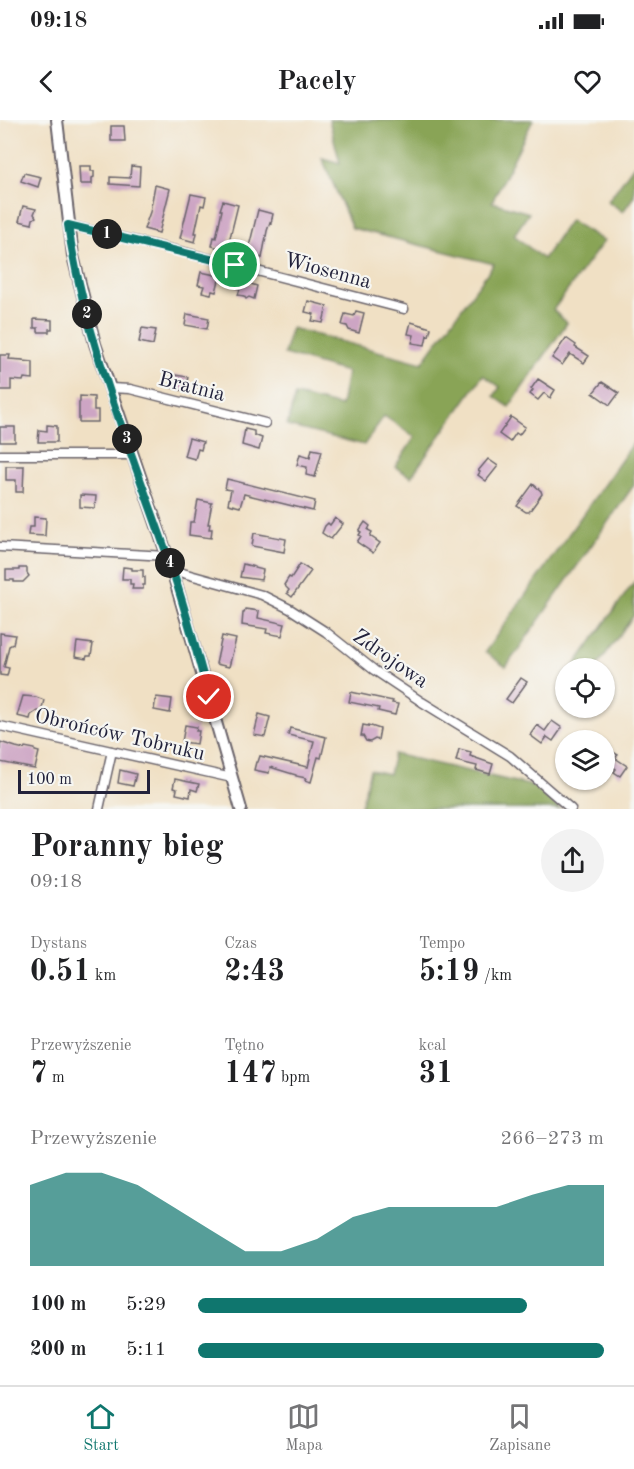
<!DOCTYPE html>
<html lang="pl">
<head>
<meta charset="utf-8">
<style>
  :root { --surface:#fff; --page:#f2f2f2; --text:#202124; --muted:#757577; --line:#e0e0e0; --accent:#0f766e }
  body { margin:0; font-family:"Old Standard TT",serif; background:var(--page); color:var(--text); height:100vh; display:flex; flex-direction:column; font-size:22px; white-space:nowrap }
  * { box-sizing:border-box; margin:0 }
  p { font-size:20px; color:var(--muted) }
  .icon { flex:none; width:33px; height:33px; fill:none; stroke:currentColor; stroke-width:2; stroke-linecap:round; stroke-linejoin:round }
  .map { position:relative; height:689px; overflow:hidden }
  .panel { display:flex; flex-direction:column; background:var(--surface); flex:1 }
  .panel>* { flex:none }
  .fabs { position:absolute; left:555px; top:538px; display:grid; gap:12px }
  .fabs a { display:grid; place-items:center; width:60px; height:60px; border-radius:50%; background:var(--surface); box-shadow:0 2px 4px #0004; font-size:30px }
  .scale { position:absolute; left:18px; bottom:15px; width:132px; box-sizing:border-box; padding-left:6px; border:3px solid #22223b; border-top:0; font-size:16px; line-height:21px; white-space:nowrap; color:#22223b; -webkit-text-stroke:4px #f6f6f2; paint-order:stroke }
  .pin { position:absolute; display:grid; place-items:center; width:51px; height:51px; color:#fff; margin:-26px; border:3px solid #fff; border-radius:50%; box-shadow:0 2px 6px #0007 }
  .km { position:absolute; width:30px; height:30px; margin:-15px; border-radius:50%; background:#222; color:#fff; font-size:16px; line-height:30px; text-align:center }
  .round { display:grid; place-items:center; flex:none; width:63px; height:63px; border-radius:32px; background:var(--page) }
  .headline { display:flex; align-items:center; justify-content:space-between; height:102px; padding:0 30px }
  h1 { font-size:33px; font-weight:800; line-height:45px }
  .metrics { display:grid; grid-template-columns:repeat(3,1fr); gap:9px; height:102px; padding:6px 30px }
  .metrics div { display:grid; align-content:center }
  .metrics b { font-size:30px; font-weight:800 }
  .metrics small { font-size:16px; font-weight:400 }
  .metrics p { font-size:16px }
  .chart { height:168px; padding:12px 30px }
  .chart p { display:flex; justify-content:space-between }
  .chart svg { width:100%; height:108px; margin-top:6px; fill:var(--accent); opacity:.7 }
  ul { padding:0 30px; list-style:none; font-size:20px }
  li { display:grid; grid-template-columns:96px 72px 1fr; align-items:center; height:45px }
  li i { height:15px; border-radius:8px; background:var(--accent) }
  .status { display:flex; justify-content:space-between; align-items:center; height:42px; padding:0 30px; background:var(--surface); direction:ltr }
  .status svg { height:16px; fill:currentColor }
  header { display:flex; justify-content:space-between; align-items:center; height:78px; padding:0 30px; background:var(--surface); font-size:27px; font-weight:800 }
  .dock { display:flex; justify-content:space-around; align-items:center; height:84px; border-top:2px solid var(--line); background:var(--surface); font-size:16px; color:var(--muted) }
  .dock a { display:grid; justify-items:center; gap:3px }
  .dock .selected { color:var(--accent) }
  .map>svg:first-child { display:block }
</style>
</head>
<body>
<div class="status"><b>09:18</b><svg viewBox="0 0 49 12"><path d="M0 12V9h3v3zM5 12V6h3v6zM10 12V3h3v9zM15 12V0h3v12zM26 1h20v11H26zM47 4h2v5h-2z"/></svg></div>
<header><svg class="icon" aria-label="back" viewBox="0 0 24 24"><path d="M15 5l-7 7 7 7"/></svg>Pacely<svg class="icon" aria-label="heart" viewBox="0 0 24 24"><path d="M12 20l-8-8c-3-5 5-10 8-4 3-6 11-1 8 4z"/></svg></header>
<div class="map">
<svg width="634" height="689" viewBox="0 0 634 689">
  <rect width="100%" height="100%" fill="#f6f6f2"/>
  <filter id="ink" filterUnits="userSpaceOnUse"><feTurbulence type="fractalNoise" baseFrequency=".0167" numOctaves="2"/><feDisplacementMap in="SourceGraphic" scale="12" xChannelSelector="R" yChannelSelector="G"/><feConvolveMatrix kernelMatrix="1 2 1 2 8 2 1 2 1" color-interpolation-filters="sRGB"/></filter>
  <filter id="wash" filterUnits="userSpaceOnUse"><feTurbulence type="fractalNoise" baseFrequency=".008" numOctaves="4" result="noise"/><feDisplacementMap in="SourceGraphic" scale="24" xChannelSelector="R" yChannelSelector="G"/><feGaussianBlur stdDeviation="1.35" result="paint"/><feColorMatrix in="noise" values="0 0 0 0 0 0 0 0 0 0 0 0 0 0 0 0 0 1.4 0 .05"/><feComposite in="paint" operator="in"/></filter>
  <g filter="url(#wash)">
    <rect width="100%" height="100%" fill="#f0e0c4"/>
    <!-- forest -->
    <path fill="#89a457" stroke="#566349" stroke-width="1.5" d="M329 0H533L492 82 529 93 514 115 543 139 570 100 604 121 553 190 567 203 509 287 494 276 500 267 483 255 411 357 395 347 415 317 384 296 364 325 287 306 295 275 341 286 347 252 284 234 291 208 422 243 494 144 352 108 322 38 340 43Z
      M634 45V76L623 92 608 81Z
      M634 322V365L506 547 485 532Z
      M634 462V495L595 549H572Z
      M394 634 533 666 560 689H368L361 687 370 650 389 654Z"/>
    <g id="blocks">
      <!-- building -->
      <path fill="#cda5c4" d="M111 6H124L125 21H111Z
        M79 46H91V51H94V57L92 58V64H80Z
        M131 46 140 47 139 66 110 64V57L130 58Z
        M24 53 41 57 38 67 21 61Z
        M155 65 170 69 159 113 144 109 150 92Z
        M191 74 206 77 204 86 201 85 195 113H197L195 122 180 118Z
        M223 81 238 85 227 130 212 126 214 117 216 118 222 90H220Z
        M23 86 36 89 34 94 36 97 33 99 32 104 19 101Z
        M258 90 273 94 271 103 270 102 267 111 262 138 247 135Z
        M201 152 220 156 216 172 212 171 211 174 202 172 204 166 198 165Z
        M239 160 257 166 254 179 249 177 246 179 244 176 238 175 240 169 237 168Z
        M308 181 327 186 323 203 312 201 314 194 305 192Z
        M356 191 364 193 359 213 349 210 347 206 342 205 345 194 354 196Z
        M187 194 209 198 207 209 185 205Z
        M34 199 52 200V209H49V212H38V208H34Z
        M411 202 431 208 429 216 427 215 425 225 412 223 414 215 408 214Z
        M142 208 156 210 153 225 139 222Z
        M566 218 576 225 575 227 589 236 584 243 570 234 562 245 552 238Z
        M0 235H10L9 239 23 240V241L33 242V259L24 258 23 261 11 260V270H0Z
        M175 255 188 257 185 271 172 268Z
        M538 259 555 270 550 278 544 273 538 280 530 274 533 270 531 269Z
        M602 262 619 273 610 285 593 273Z
        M80 276 94 277V290H98V302H79V282H80Z
        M511 297 525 307 519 315 516 313 510 322 499 314Z
        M47 305 57 306V322H38L39 310 47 311Z
        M0 307H15V322H0Z
        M245 309 254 311V315L262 318 259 330 242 325Z
        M189 318 203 322 201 330 198 329 195 339 184 336Z
        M312 329 322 331 315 357 306 355 307 347 297 345 300 334 310 337Z
        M488 339 498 346 486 361 478 355 480 352 478 351Z
        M6 346H24L23 372H16V360H6Z
        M227 359 315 381 313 391 244 374 240 387 228 384 231 370 225 369Z
        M533 364 541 371 542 374 529 392H526L517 386Z
        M80 375 96 376 95 388 80 387Z
        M198 380 212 383 208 404H210L209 409H212L211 418 189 415 190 402H194Z
        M34 397 46 398 45 416 28 415 29 407H34Z
        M335 398 343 404 331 419 322 413 325 406 328 403 330 405Z
        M365 402 370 406 368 410 372 412 370 416 380 423 373 433 357 422 361 416 359 415 361 412 359 411Z
        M254 413 286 419 284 432 252 426Z
        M243 444 255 447V448L263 450 261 460 240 457Z
        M300 444 311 451 292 477 287 473 289 470 284 465 289 457 291 458Z
        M123 447 132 448V450H143V457H145V465H143V469H132L133 464H130V459H122Z
        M19 448H27V453L29 456 23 462H14V460H6V450H19Z
        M245 489 259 491 258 498 285 504 282 516 266 513 267 509 242 505 243 493H244Z
        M0 513 15 515 13 524 9 526 4 547 9 548 7 556 0 555Z
        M222 516 236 519 229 547 216 544Z
        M77 522 93 524 91 536H87L86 539 75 537Z
        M521 558 527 562 512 583 506 579Z
        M351 572 393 581 392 583 398 584 395 595 378 591 379 588 349 582Z
        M23 576 36 577 44 580 41 592 37 591 31 595 30 599 17 596Z
        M156 577 172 579 170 593 154 590Z
        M259 594 270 597 265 617 254 615Z
        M552 601 562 608 553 621 547 617 542 624 530 615 537 605 545 611Z
        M185 605 197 607 196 611H199L197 624 182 622Z
        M363 605 368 606V605L380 609 378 620 375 619 370 622 366 621 363 616H361Z
        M290 608 326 617 321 638 318 637 311 662 305 660 306 658 296 656V655L270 647 269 653 254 650 256 642H258L260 636 308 647 314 621 288 615Z
        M0 622 16 627 24 629 25 627 35 629V631L39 632 35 649 0 642Z
        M604 627 618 635 615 638 627 646 620 656 614 652 616 649 604 641Z
        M459 629 471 632 470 636 493 644 490 654 476 650 477 646 456 641Z
        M120 650 136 654 133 666 118 663Z
        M175 659 199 664 197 671 191 669 190 677 176 674 177 669 173 668Z"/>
    </g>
  </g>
  <g filter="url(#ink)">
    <use href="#blocks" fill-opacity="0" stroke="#6a646b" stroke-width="1.5"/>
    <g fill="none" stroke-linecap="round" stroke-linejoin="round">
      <defs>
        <path id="minor" d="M68 105 184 132 404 189
          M110 268 130 269 265 303
          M0 335H132
          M0 427 167 436
          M172 450 262 475 290 489 326 512 374 550 422 582 510 636 571 689
          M0 606 232 658
          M99 689 112 631"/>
        <path id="tertiary" d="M57 0 73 136 95 224 172 450 241 689"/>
      </defs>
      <!-- minor casing -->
      <use href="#minor" stroke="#6a646b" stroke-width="11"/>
      <!-- tertiary casing -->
      <use href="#tertiary" stroke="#6a646b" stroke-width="14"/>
      <!-- minor -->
      <use href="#minor" stroke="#fff" stroke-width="8"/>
      <!-- tertiary -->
      <use href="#tertiary" stroke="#fff" stroke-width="10"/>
    </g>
  </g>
  <g fill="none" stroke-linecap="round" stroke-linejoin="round" filter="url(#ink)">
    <defs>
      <path id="route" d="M209 577C197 534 186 491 172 449 134 338 85 222 68 105L235 145"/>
    </defs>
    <!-- route casing -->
    <use href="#route" stroke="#fff" stroke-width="12"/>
    <!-- route -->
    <use href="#route" stroke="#0f766e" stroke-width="8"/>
  </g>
  <g text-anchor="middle" stroke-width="4.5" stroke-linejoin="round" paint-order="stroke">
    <!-- street labels -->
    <g font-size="21" fill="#22223b" stroke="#f6f6f2">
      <text transform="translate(328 150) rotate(15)" y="7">Wiosenna</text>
      <text transform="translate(192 266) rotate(14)" y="7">Bratnia</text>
      <text transform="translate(391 538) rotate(35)" y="7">Zdrojowa</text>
      <text transform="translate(120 614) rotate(13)" y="7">Obrońców Tobruku</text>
    </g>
  </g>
</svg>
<div class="fabs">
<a><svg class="icon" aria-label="locate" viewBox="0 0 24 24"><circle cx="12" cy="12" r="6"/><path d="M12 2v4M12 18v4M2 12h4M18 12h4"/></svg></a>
<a><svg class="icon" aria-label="layers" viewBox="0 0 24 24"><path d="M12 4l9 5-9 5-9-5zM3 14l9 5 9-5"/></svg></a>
</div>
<div class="scale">100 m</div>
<div class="pin" style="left:235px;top:145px;background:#1e9e55"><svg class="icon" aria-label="arrive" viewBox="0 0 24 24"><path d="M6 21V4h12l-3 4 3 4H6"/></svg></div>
<div class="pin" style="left:209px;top:577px;background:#d93025"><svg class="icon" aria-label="check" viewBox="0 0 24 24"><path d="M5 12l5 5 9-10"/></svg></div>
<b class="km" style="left:107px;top:114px">1</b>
<b class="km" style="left:87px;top:194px">2</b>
<b class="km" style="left:127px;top:319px">3</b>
<b class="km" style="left:170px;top:443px">4</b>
</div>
<section class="panel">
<div class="headline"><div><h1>Poranny bieg</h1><p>09:18</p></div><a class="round"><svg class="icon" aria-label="share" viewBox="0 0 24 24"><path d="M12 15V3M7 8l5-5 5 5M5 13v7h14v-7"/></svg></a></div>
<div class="metrics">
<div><p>Dystans</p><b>0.51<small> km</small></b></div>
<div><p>Czas</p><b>2:43</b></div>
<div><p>Tempo</p><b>5:19<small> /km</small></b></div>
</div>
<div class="metrics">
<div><p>Przewyższenie</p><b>7<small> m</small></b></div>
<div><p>Tętno</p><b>147<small> bpm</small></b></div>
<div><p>kcal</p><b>31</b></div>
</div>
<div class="chart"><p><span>Przewyższenie</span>266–273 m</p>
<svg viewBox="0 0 160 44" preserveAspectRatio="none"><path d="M0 44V11L10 6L20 6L30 11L40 20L50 29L60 38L70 38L80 33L90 24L100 20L110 20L120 20L130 20L140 15L150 11L160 11V44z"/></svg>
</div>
<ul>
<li><b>100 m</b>5:29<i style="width:81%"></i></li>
<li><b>200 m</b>5:11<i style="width:100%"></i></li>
</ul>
</section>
<nav class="dock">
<a class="selected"><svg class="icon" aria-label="home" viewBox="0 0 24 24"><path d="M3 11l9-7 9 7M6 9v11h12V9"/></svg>Start</a>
<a><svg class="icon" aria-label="map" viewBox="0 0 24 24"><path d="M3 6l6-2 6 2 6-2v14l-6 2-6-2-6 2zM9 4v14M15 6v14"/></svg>Mapa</a>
<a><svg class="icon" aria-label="saved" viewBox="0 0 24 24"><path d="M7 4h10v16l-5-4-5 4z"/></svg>Zapisane</a>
</nav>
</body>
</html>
